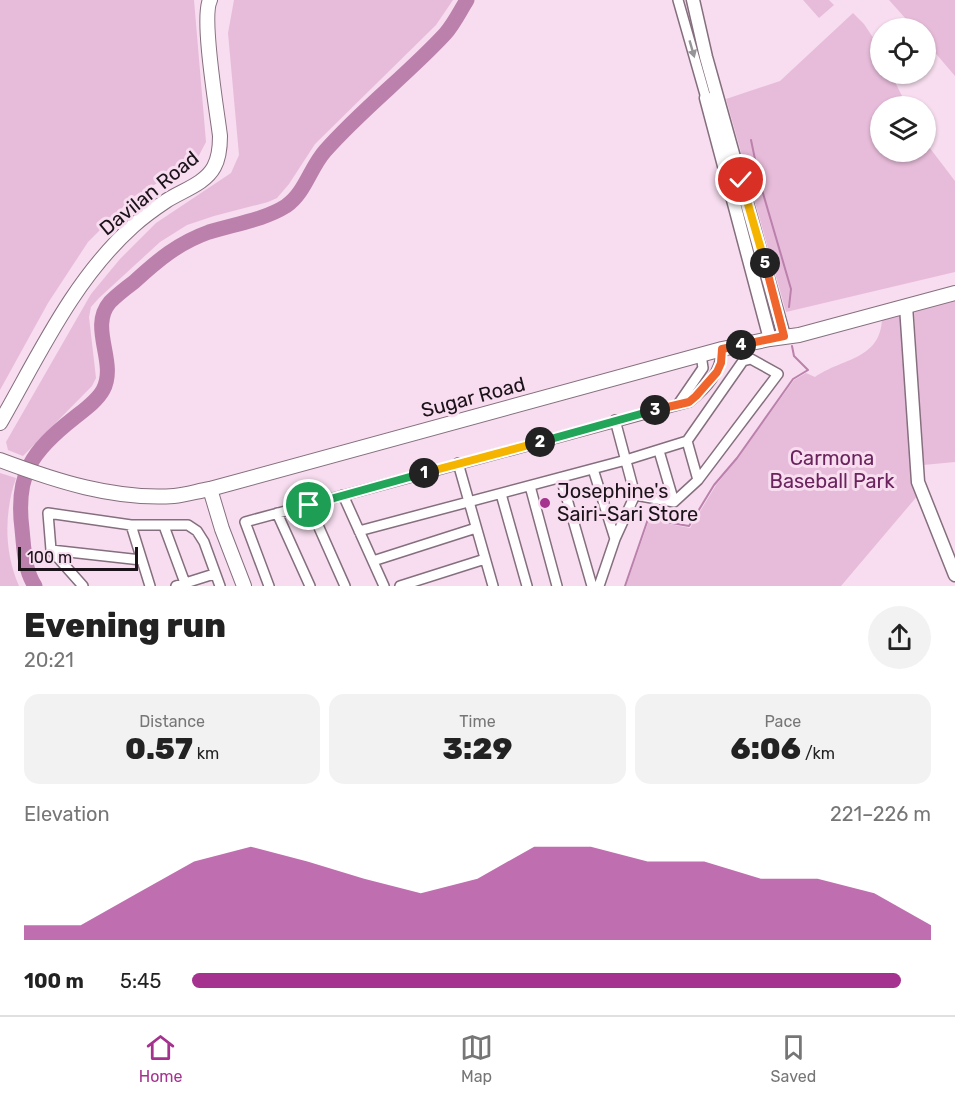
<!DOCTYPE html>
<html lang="en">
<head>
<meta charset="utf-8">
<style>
  :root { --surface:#fff; --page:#f2f2f2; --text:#222; --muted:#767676; --line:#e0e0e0; --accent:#a4328e }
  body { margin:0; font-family:Rubik,sans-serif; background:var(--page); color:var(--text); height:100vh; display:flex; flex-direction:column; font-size:22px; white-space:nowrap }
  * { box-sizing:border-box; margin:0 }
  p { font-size:20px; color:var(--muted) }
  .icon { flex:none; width:33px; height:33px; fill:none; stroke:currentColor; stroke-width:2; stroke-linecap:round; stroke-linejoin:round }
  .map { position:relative; height:586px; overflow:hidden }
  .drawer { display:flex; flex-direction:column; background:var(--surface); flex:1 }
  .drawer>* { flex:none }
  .tools { position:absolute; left:870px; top:18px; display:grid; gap:12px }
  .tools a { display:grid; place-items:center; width:66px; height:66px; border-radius:50%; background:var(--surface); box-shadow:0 2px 4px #0004; font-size:30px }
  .scale { position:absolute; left:18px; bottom:15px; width:120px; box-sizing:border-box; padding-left:6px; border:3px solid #1b1319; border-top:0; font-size:16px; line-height:21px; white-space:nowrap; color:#1b1319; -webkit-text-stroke:4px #f7ddef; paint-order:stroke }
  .pin { position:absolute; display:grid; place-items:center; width:51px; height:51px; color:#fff; margin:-26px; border:3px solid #fff; border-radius:50%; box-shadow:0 2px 6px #0007 }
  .km { position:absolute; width:30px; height:30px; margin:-15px; border-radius:50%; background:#222; color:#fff; font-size:16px; line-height:30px; text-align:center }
  .round { display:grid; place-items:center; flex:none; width:63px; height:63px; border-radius:32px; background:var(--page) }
  .headline { display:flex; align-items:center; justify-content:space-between; height:102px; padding:0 24px }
  h1 { font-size:33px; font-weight:800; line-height:45px }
  .stats { display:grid; grid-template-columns:repeat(3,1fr); gap:9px; height:102px; padding:6px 24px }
  .stats div { display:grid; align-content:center; border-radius:15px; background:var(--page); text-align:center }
  .stats b { font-size:30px; font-weight:800 }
  .stats small { font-size:16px; font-weight:400 }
  .stats p { font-size:16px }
  .chart { height:168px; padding:12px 24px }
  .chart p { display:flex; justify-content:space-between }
  .chart svg { width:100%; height:108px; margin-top:6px; fill:var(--accent); opacity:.7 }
  ul { padding:0 24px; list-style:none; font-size:20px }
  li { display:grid; grid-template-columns:96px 72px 1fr; align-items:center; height:45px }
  li i { height:15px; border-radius:8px; background:var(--accent) }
  .menu { display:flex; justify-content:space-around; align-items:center; height:84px; border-top:2px solid var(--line); background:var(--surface); font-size:16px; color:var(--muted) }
  .menu a { display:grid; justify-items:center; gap:3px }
  .menu .active { color:var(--accent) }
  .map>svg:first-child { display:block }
</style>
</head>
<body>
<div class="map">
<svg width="955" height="586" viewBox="0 0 955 586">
  <rect width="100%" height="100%" fill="#f7ddef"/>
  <!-- green -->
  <path fill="#e7bcda" d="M0 0H194L206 142 196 161 133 197 88 242 48 303 0 390Z
    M234 0H453L436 25 315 144 289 184 277 198 268 202 214 216 187 225 160 242 99 298 91 307 89 317 96 378 92 386 23 456 8 450 6 442 91 294 120 259 156 223 231 173 239 155 228 33Z
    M803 0H829L834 5 819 18Z
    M889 0H955V76L926 42V28H914Z
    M853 13 864 24 880 48V74H891L907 106H880V152H926V143L955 181V272L786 312 726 99 780 81Z
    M955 301V462L923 465 914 310Z
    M901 314 919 494 841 586H626L649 520 690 528 716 485 737 459 794 380 806 373 815 377C842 358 881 360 882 318Z
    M0 473 16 478C4 513 4 552 19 586H0Z"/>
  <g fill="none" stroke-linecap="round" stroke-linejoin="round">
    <!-- stream -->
    <path stroke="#bb80ac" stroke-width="2" d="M751 140 760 183 791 289 789 307
      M625 586 648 519 689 526 714 485 737 458 793 379 808 370 794 356 792 346"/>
    <!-- river -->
    <path stroke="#bb80ac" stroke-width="15" d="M35 586C24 569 24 548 22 529 15 474 32 451 74 418 84 410 97 401 103 390 118 362 88 328 110 302 117 295 126 288 134 282 158 260 178 243 209 232 234 224 264 220 286 206 305 193 310 168 325 151 362 109 407 75 445 34 454 24 460 11 467 0"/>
    <defs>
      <path id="minor" d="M678 0 706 98
        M679 403 703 368 701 355
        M615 420 635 495
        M687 441 698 480
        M659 451 674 502
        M458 463 493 586
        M593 469 615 539
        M561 478 592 586
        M530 486 557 586
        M501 494 527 586
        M343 495 384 586
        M309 505 345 586
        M277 513 310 586
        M131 525 150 586
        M164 526 185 583
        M359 531 626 460 687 441 743 361 751 359 778 374 698 480 674 502
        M51 550 141 560
        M373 561 476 528
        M83 586 51 550 48 513 131 525H188L197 531 204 542 220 586
        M176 586 214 574
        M269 586 245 522 689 402C707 388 721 372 722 349
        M400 586 485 559
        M599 586 615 539 635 495 674 502"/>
      <path id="tertiary" d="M693 0 706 57 784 336
        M706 98 770 339
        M906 306 918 482 955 575"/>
      <path id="secondary" d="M0 423C39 355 73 280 133 226 143 217 154 209 166 201 181 191 205 184 214 167 219 158 220 146 220 136 217 111 201 18 210 0
        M0 460C56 481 114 500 174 496 186 495 198 491 210 489L722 349 770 339 799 335 955 293
        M210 489 222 529 244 586"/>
    </defs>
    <!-- minor casing -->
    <use href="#minor" stroke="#856f7e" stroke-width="12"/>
    <!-- tertiary casing -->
    <use href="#tertiary" stroke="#856f7e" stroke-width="15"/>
    <!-- secondary casing -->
    <use href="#secondary" stroke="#856f7e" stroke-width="16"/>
    <!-- minor -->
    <use href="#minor" stroke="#fff" stroke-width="9"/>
    <!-- tertiary -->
    <use href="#tertiary" stroke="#fff" stroke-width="12"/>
    <!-- secondary -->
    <use href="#secondary" stroke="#fff" stroke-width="14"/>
  </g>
  <!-- one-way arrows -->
  <defs><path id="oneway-solid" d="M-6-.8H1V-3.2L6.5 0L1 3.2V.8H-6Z" transform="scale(1.5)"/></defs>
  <use fill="#989598" href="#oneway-solid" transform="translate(692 49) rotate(74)"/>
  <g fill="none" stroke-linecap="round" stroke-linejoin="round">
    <defs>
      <path id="split-1" d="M309 505 424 473"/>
      <path id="split-2" d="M424 473 540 442"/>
      <path id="split-3" d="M540 442 655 410"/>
      <path id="split-4" d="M655 410 689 402 696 396 717 372 721 363 722 349 741 345"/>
      <path id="split-5" d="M741 345 784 336 765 263"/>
      <path id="split-6" d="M741 180 765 263"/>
    </defs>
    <!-- split-1 casing -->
    <use href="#split-1" stroke="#fff" stroke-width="12"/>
    <!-- split-2 casing -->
    <use href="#split-2" stroke="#fff" stroke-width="12"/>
    <!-- split-3 casing -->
    <use href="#split-3" stroke="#fff" stroke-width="12"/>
    <!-- split-4 casing -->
    <use href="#split-4" stroke="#fff" stroke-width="12"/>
    <!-- split-5 casing -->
    <use href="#split-5" stroke="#fff" stroke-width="12"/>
    <!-- split-6 casing -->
    <use href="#split-6" stroke="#fff" stroke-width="12"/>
    <!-- split-1 -->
    <use href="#split-1" stroke="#22a559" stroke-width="8"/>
    <!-- split-2 -->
    <use href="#split-2" stroke="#f5b400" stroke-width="8"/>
    <!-- split-3 -->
    <use href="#split-3" stroke="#22a559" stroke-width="8"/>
    <!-- split-4 -->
    <use href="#split-4" stroke="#f0652b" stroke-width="8"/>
    <!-- split-5 -->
    <use href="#split-5" stroke="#f0652b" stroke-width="8"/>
    <!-- split-6 -->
    <use href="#split-6" stroke="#f5b400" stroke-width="8"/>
  </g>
  <!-- markers -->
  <circle fill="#a4328e" stroke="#f7ddef" stroke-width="2" cx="545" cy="503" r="6"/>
  <g text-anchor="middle" stroke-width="6" stroke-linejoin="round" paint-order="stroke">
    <!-- street labels -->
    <g font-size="20" fill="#1b1319" stroke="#f7ddef">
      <text transform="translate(149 193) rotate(-39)" y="7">Davilan Road</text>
      <text transform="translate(473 397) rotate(-15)" y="7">Sugar Road</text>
    </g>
    <!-- park labels -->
    <g font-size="20" fill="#6a235c" stroke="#f7ddef">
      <text x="832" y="465">Carmona<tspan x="832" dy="23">Baseball Park</tspan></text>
    </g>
    <!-- poi labels -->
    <g font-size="20" fill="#1b1319" stroke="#f7ddef" text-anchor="start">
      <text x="557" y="498">Josephine's<tspan x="557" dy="23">Sairi-Sari Store</tspan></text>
    </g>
  </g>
</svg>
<div class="tools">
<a><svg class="icon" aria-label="locate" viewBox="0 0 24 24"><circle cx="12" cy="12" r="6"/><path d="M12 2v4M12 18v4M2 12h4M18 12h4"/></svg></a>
<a><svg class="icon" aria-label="layers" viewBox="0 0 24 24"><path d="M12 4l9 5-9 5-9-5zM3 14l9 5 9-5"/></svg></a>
</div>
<div class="scale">100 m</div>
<div class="pin" style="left:309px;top:505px;background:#1e9e55"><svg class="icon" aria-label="arrive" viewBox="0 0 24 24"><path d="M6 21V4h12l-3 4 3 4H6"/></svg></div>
<div class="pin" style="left:741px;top:180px;background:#d93025"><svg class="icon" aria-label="check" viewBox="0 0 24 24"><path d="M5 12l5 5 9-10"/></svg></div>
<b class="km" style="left:424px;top:473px">1</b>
<b class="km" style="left:540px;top:442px">2</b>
<b class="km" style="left:655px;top:410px">3</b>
<b class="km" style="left:741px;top:345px">4</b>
<b class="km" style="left:765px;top:263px">5</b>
</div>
<section class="drawer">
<div class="headline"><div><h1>Evening run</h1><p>20:21</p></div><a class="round"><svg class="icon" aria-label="share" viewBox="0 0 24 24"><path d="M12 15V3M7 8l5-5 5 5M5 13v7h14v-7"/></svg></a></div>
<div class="stats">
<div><p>Distance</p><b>0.57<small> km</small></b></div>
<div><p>Time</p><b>3:29</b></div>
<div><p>Pace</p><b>6:06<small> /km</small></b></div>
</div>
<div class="chart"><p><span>Elevation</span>221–226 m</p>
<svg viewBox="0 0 160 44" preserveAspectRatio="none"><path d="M0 44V38L10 38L20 25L30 12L40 6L50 12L60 19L70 25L80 19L90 6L100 6L110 12L120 12L130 19L140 19L150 25L160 38V44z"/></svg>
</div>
<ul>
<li><b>100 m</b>5:45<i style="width:96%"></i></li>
</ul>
</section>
<nav class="menu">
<a class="active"><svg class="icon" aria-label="home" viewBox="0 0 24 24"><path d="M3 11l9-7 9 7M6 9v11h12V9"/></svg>Home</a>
<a><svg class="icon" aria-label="map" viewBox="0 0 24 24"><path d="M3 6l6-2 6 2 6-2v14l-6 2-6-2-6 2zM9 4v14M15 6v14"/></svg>Map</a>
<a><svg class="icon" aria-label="saved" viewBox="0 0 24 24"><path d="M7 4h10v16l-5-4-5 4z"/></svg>Saved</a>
</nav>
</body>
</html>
